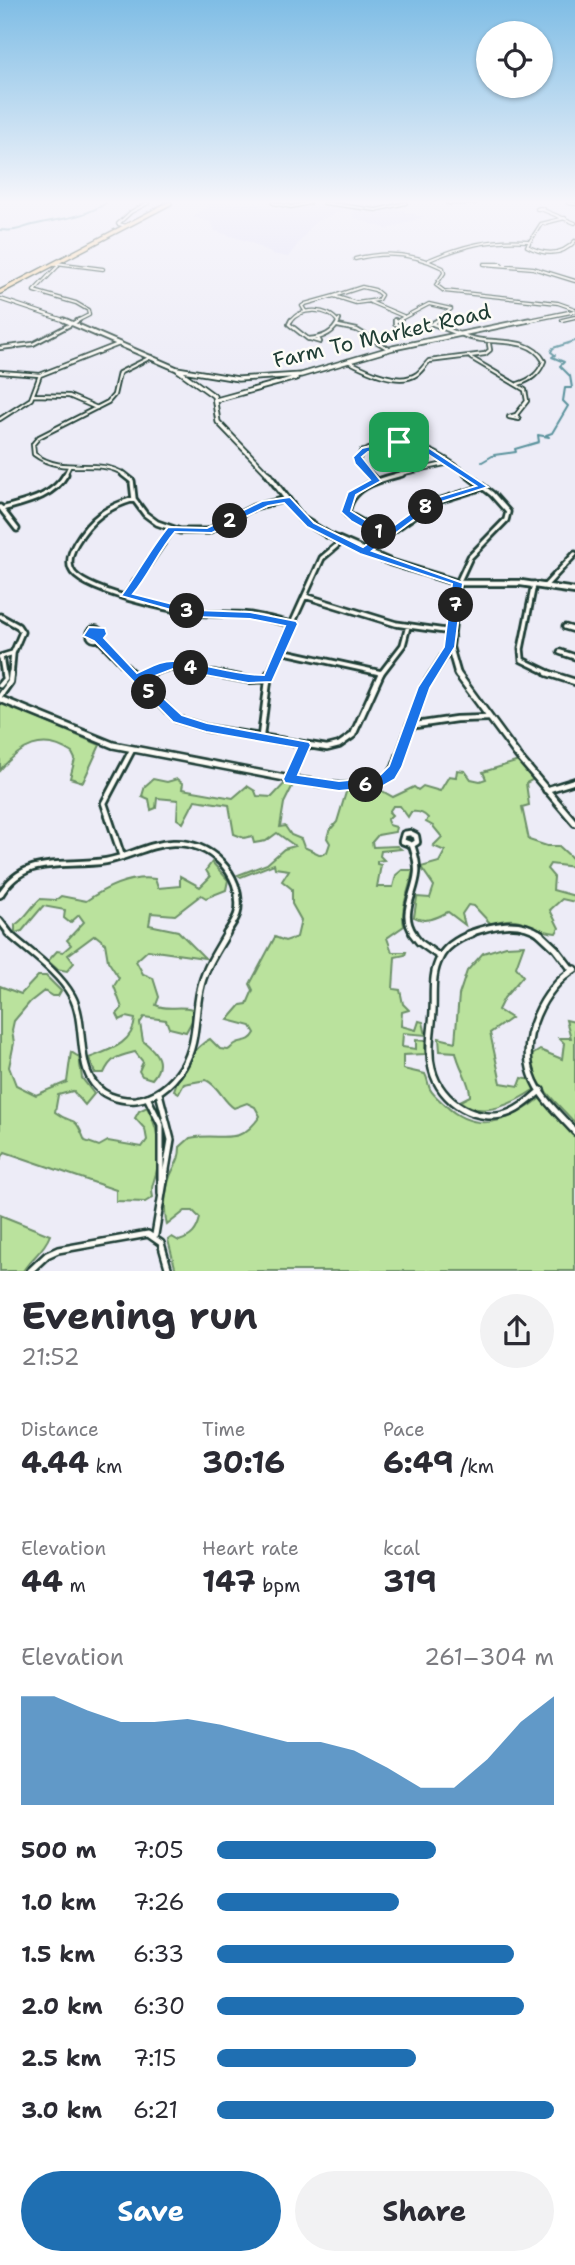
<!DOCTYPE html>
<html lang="en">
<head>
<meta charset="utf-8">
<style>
  :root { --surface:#fff; --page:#f2f2f3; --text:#2b2b33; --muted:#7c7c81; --accent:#1f6fb2 }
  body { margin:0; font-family:"Shantell Sans",sans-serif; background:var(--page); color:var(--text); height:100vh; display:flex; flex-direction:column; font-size:26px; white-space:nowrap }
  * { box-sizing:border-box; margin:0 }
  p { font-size:23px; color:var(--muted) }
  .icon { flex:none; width:38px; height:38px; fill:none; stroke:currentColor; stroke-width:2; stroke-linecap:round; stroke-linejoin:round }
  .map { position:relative; height:1271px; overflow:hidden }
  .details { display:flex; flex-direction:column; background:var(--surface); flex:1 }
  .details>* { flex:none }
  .fabs { position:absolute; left:476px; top:21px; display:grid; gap:14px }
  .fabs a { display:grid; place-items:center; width:77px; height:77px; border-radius:50%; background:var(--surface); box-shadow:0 2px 5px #0004; font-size:35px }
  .pin { position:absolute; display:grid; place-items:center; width:60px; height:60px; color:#fff; margin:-30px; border-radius:14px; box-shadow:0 4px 10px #0006 }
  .km { position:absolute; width:35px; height:35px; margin:-18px; border-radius:50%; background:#222; color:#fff; font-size:19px; line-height:35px; text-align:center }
  .round { display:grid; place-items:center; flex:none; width:74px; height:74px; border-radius:37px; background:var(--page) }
  .headline { display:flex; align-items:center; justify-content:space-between; height:119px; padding:0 21px }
  h1 { font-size:38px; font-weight:700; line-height:52px }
  .stats { display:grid; grid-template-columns:repeat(3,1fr); gap:10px; height:119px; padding:7px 21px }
  .stats div { display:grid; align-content:center }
  .stats b { font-size:30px; font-weight:700 }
  .stats small { font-size:19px; font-weight:400 }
  .stats p { font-size:19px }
  .chart { height:196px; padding:14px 21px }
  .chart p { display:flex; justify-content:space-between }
  .chart svg { width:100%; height:126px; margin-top:7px; fill:var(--accent); opacity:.7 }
  .primary-button { display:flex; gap:14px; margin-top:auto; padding:14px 21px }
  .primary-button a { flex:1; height:80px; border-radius:42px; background:var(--accent); color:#fff; font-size:28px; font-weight:700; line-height:80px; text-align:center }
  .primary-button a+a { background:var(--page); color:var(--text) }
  ul { padding:0 21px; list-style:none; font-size:23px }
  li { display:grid; grid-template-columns:112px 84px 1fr; align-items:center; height:52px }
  li i { height:18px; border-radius:9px; background:var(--accent) }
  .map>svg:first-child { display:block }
</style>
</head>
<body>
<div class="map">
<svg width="575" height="1271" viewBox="0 0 575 1271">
  <rect width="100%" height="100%" fill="#edecf7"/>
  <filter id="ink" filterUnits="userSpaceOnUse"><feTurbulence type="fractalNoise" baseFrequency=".0143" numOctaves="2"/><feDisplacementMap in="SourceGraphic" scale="14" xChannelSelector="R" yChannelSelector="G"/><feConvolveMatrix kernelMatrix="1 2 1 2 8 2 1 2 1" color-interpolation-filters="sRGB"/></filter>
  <g filter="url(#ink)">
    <!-- built -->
    <path fill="#e2e1f7" d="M212 203H251L288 209 320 204 344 210 315 222 288 257 272 254 250 242 215 231 212 223 193 217Z
      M397 209 423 217 387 229 352 217 353 210Z"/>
    <!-- green -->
    <path fill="#bae29d" stroke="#6c9068" stroke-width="2" d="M0 702 100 745 83 782 70 778 75 759 72 753C43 733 20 747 0 770Z
      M519 761 534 779 526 783 529 805 522 807 529 840 547 846H559L572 858 575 857V867L550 864 547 869 554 877 553 890 575 896V902L562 899 550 910 559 928 556 933C529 931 524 911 491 924L474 906 468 905 462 914 465 925 448 912C436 917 426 924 414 917L417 897 430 898 434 886 421 867 439 862 445 851 433 846 442 837 433 826 426 822 428 818C423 812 418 811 411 812L408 817 400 806H393L389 812 392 815 387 820 389 825 396 827 395 832 378 835 372 842 373 847 397 846 401 849 381 851 380 856 384 860 377 861V864L381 865 377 887H393L396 875 402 870H413C410 890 400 906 404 926L387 938 392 952H406L405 955 395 957 393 989 400 990 403 1004 409 1010 402 1012 401 1026 416 1030 419 1021 423 1022 426 1035 403 1033 402 1047 416 1049V1040L425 1041V1054L403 1055V1069L425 1074C428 1079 428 1085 430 1089 433 1095 441 1101 445 1105 477 1136 512 1121 542 1097L575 1137V1271H176L168 1240 172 1237 179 1241C192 1237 197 1231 200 1218L193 1211H185L167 1225C163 1210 165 1189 171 1174 176 1163 180 1159 180 1147L190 1138C222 1132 239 1148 260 1116L255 1107 247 1103 234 1108C222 1100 219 1086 206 1080L184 1084 179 1093 174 1090C180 1072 193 1047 210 1039L220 1049 228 1050C231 1049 232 1046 235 1044 242 1039 249 1044 255 1033L251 1026 228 1020 241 1005 247 1004 253 990 250 984 275 937 285 941 297 937 301 920 292 904V889L282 881 289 870 275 868 274 864 241 877 238 875 267 864 284 849 295 846 277 833 266 841 254 843 252 836 244 838 234 834 229 805 195 800 183 823 177 819 178 800 157 798 156 808 151 810 149 799 142 796 145 786 153 779 167 782 177 779 183 784 182 789 233 798 247 786 255 791 257 796 272 797 286 782 294 783 284 803 280 827 285 826 291 835 301 839 304 847 321 855 327 852 330 843 327 838 329 831 337 822 347 789 377 788 393 797 414 787 418 790 423 786 440 791 449 776 456 777 457 770 465 771 471 779 480 781 486 779 483 772Z
      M212 862 228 880 226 890 206 898 201 895 175 915 151 913 149 925 178 931 205 958 148 950 136 961 143 974 153 978 159 997 156 1005C167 1011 179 1005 192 1009V1021L186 1032 169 1028 166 1020 144 1017 140 1023 143 1041C157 1052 166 1063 152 1079L142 1076 139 1071 143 1062 135 1052C119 1056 111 1057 104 1073H95L89 1058C109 1050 133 1044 135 1019L126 1017 120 1020 117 1014 122 1008 114 986 119 978 108 961 105 943 95 935 68 955 74 963 67 971 57 969 48 961 57 951 63 952 71 945 67 940 84 922 79 915 70 923 64 918 65 910 43 906 22 931 15 933V925C26 918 30 908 40 899L56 900 61 896 86 901C105 888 131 875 155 879L158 888 180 886V876L200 887 210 877 206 870Z
      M524 945 516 967 523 976 504 998 498 1010 511 1018 490 1033 501 1083 519 1086 522 1078 531 1080 535 1089C514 1103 483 1120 460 1101L470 1096C471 1083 458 1066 456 1052L440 1051 439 1038 455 1042 459 995 467 971 483 953 506 946Z
      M38 976H46L61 991 58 996H52L44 991 30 1002 14 1021 12 1030 14 1043 9 1067 16 1085 36 1095 67 1082 71 1052 79 1057 82 1078 94 1094 85 1105 73 1091 58 1095 55 1112C74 1127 73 1111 85 1141L99 1146 108 1141 142 1147 147 1140 145 1129 135 1118 139 1111 147 1107C158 1127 161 1147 157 1169 155 1181 150 1185 153 1197L145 1202 116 1201V1190L5 1152 0 1160V986L21 994Z
      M566 1020 575 1022V1123C560 1105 528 1081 532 1055L540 1050 562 1059 564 1043 559 1038H571Z
      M0 1215 50 1235C44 1251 32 1257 23 1271H0Z"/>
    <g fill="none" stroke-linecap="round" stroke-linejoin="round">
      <!-- stream -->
      <path stroke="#5a929c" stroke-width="2" d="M0 230C21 232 20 227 37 224 63 218 83 218 106 203
        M482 462 494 455 516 452 515 449 539 442 538 435 549 437 546 435 552 433 568 406 563 401 565 388H572L570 376 560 366 564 362 552 357 555 355 551 352 553 348 575 341"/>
      <defs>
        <path id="minor-far4" d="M273 203 291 207 310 203
          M324 203 376 210 406 203
          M447 203H475
          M568 203 575 204
          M540 208 544 209H537Z
          M543 210 575 223
          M565 218 541 224 527 246C544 255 561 257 575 241
          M127 226 118 224 131 212 148 203
          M355 259C385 251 416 254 443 268L444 273 436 285 444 291 558 303 575 309
          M429 260C462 246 492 238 528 241
          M501 264H484L533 268 575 281
          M362 287 375 290 381 295 378 300 356 303 334 296Z
          M370 302 403 316
          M305 311 302 306 305 304 334 296
          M562 320 575 317
          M75 322 89 315 88 310 76 303 34 291 58 266 56 263 103 269
          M290 322C301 306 329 308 338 322
          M395 322 429 304 451 309 435 322"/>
        <path id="minor-far3" d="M291 320 289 324 308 339C322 338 334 334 339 320
          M395 320V324C411 331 424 329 438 320
          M433 324 459 334
          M338 326 357 330 389 349
          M461 334C487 348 528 332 544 361 539 374 531 380 518 384
          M310 339 320 342 318 338
          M0 348 33 344 79 320
          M471 358 525 390 527 401 516 415
          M348 361C366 370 399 387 417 374 422 370 425 365 429 361L485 354 490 350 489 344
          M0 372 40 375
          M33 395 69 396 97 408
          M516 415 519 419 509 417Z
          M0 419 31 399 40 375 119 344
          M65 475 69 467
          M125 475C97 456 64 477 34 454L33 444 39 437 108 402 114 395 119 373 151 357
          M371 475 358 462 361 452C406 433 432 448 469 475
          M395 475 449 463"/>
        <path id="minor-far2" d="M123 474 132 481 134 499 145 514 157 523 180 531H208L254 507 286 499
          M369 474 376 481
          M134 499C107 507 91 518 76 543 72 550 68 561 71 569 79 591 173 610 196 613 213 615 232 613 250 615 264 617 278 621 292 624
          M0 507 17 529
          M2 509C26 502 53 497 66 474
          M385 535 347 514C350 486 379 480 402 474
          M365 550 432 503 483 487
          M458 583 470 557 506 520 508 512 492 494 466 474
          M534 584 521 649 522 660 553 675
          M545 586 575 554
          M126 596 172 529
          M305 596 396 624 452 632
          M0 616 18 626 22 632 13 653 0 657
          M565 627 575 630
          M89.5 634a5.5 5.5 0 1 1 11 0a5.5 5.5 0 1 1-11 0Z
          M98 638 134 675
          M281 651 381 673
          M560 652 575 657
          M1 657 4 675
          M11 675 13 653
          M144 675 170 667 219 675
          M269 675 322 558 341 542
          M380 675 403 645 408 626"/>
        <path id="minor-far1" d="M132 673 177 719 206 728 327 748 339 745 353 735 381 673
          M212 673 250 680 268 679
          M547 673 575 682
          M136 679 148 673
          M0 685 5 679 4 673
          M0 696 10 682 11 673
          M409 726 456 719 489 718
          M261 736 269 673
          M290 779 305 745
          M546 790 575 781
          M410 833 416 836 417 842 412 845 402 841 404 834Z
          M412 845C415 855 418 863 417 873 415 895 399 914 414 934
          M122 857 104 803 132 750
          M0 895C25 853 65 868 106 861 129 857 148 844 173 843 209 841 243 873 238 911 237 919 230 927 226 934
          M0 921 10 934
          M468 934C493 925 518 919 541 934"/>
        <path id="minor" d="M8 933C29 952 58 971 72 996 89 1027 71 1079 110 1096 118 1099 127 1101 136 1100 156 1097 172 1084 183 1067 198 1042 194 1017 200 990 204 969 217 951 227 933
          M412 933 419 942 440 957
          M473 933C460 938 446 945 440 958 431 974 434 993 433 1011 432 1030 427 1050 432 1069 440 1102 478 1126 511 1112 523 1107 532 1098 541 1090
          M539 933 556 949 572 970
          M575 969C543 988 519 1038 532 1075 539 1097 560 1115 575 1132
          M147 1097 161 1125V1194
          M155 1235 171 1140 159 1093
          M30 1271 47 1255 58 1250 148 1234 161 1243 169 1271"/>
        <path id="tertiary-far3" d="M0 299 69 322
          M521 322 575 311"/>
        <path id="tertiary-far2" d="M64 320 177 369 238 379 301 375 393 348 529 320
          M178 370 214 396 218 422 269 475
          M216 400 296 378"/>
        <path id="tertiary-far1" d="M268 474 302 519 328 535 390 562 458 583H521L575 591
          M450 647 458 675
          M432 675 450 647 458 583"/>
        <path id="tertiary" d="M457 673 518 756 575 823
          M0 699 113 745 290 779 339 786 371 785 390 776 395 767 424 687 433 673"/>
        <path id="primary" d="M0 292 170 203"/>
      </defs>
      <!-- minor-far4 casing -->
      <use href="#minor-far4" stroke="#1f3d34" stroke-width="4.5"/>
      <!-- minor-far3 casing -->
      <use href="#minor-far3" stroke="#1f3d34" stroke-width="6"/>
      <!-- minor-far2 casing -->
      <use href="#minor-far2" stroke="#1f3d34" stroke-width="9"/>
      <!-- minor-far1 casing -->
      <use href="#minor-far1" stroke="#1f3d34" stroke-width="10"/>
      <!-- minor casing -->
      <use href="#minor" stroke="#1f3d34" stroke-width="10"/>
      <!-- tertiary-far3 casing -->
      <use href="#tertiary-far3" stroke="#1f3d34" stroke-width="5"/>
      <!-- tertiary-far2 casing -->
      <use href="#tertiary-far2" stroke="#1f3d34" stroke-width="7"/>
      <!-- tertiary-far1 casing -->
      <use href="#tertiary-far1" stroke="#1f3d34" stroke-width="10"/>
      <!-- tertiary casing -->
      <use href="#tertiary" stroke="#1f3d34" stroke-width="10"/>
      <!-- primary casing -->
      <use href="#primary" stroke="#1f3d34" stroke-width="6"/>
      <!-- minor-far4 -->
      <use href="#minor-far4" stroke="#fdfcf7" stroke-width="2"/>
      <!-- minor-far3 -->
      <use href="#minor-far3" stroke="#fdfcf7" stroke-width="2.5"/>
      <!-- minor-far2 -->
      <use href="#minor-far2" stroke="#fdfcf7" stroke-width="3.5"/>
      <!-- minor-far1 -->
      <use href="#minor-far1" stroke="#fdfcf7" stroke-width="4.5"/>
      <!-- minor -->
      <use href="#minor" stroke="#fdfcf7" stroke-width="5"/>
      <!-- tertiary-far3 -->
      <use href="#tertiary-far3" stroke="#fdfcf7" stroke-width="2.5"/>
      <!-- tertiary-far2 -->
      <use href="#tertiary-far2" stroke="#fdfcf7" stroke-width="3.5"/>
      <!-- tertiary-far1 -->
      <use href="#tertiary-far1" stroke="#fdfcf7" stroke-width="4.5"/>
      <!-- tertiary -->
      <use href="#tertiary" stroke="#fdfcf7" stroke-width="5"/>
      <!-- primary -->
      <use href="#primary" stroke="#fddcac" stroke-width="3.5"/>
    </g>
  </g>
  <!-- sky -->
  <linearGradient id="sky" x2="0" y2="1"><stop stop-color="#7fbde5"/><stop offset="0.53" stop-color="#f7f6fb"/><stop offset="1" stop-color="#f7f6fb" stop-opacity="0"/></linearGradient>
  <rect width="575" height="381" fill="url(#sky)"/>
  <!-- route -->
  <path fill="#1a73e8" stroke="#fff" stroke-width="2" fill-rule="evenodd" d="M399 440 423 444 488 487 435 504 372 551 463 583 455 647 430 688 402 767 395 779 381 787 339 791 285 783 283 779 297 748 206 732 173 722 94 641 83 636 89 627 105 628 107 634 104 638 137 673C149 668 161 660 175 661 205 663 233 675 264 675L285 626 250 619 196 617 121 596C138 573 150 549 168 527L207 528 262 501 290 497 314 523 363 547 378 536 351 521 341 512 348 492 370 480 355 464 353 457 362 448ZM399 445 418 448 476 486 429 500 385 532 351 511 356 495 381 481 362 457 368 452ZM284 503 307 527 360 554 452 584 444 647 418 687 389 766 378 777 339 781 298 775 311 745 309 742 207 723 182 715 144 680 173 669 248 683 272 682 298 624 296 621 250 612 196 610 133 594C149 575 158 552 175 532L212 533 268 506Z"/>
  <g text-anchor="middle" stroke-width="5" stroke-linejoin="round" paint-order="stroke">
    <!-- far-street labels -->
    <g font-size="21" fill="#1f3d34" stroke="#fdfcf7">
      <text transform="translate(382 336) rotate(-13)" y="7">Farm To Market Road</text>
    </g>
  </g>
</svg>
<div class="fabs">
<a><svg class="icon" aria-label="locate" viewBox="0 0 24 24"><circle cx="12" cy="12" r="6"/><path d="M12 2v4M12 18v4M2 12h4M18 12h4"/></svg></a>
</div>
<div class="pin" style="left:399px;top:442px;background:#1e9e55"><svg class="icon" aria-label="arrive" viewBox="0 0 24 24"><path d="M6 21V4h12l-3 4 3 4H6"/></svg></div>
<b class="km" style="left:379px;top:532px">1</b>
<b class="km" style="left:230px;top:521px">2</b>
<b class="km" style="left:187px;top:611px">3</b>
<b class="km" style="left:191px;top:668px">4</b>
<b class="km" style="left:149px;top:692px">5</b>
<b class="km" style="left:366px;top:785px">6</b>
<b class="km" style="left:456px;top:605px">7</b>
<b class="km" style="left:426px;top:507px">8</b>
</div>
<section class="details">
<div class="headline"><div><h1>Evening run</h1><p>21:52</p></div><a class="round"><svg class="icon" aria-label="share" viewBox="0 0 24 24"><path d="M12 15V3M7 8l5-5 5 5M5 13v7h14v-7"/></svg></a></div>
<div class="stats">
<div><p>Distance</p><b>4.44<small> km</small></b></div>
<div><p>Time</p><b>30:16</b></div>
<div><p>Pace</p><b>6:49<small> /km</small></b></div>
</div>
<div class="stats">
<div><p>Elevation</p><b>44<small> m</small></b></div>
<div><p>Heart rate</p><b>147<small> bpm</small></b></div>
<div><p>kcal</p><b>319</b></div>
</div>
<div class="chart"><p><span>Elevation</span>261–304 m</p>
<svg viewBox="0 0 160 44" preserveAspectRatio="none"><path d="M0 44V6L10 6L20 11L30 15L40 15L50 14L60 16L70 19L80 22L90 22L100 25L110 31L120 38L130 38L140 28L150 15L160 6V44z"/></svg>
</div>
<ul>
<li><b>500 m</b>7:05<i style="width:65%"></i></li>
<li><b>1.0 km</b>7:26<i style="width:54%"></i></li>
<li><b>1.5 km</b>6:33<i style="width:88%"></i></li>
<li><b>2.0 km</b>6:30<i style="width:91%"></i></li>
<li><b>2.5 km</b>7:15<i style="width:59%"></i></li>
<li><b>3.0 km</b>6:21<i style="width:100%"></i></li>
</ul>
<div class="primary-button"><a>Save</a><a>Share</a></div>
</section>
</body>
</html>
